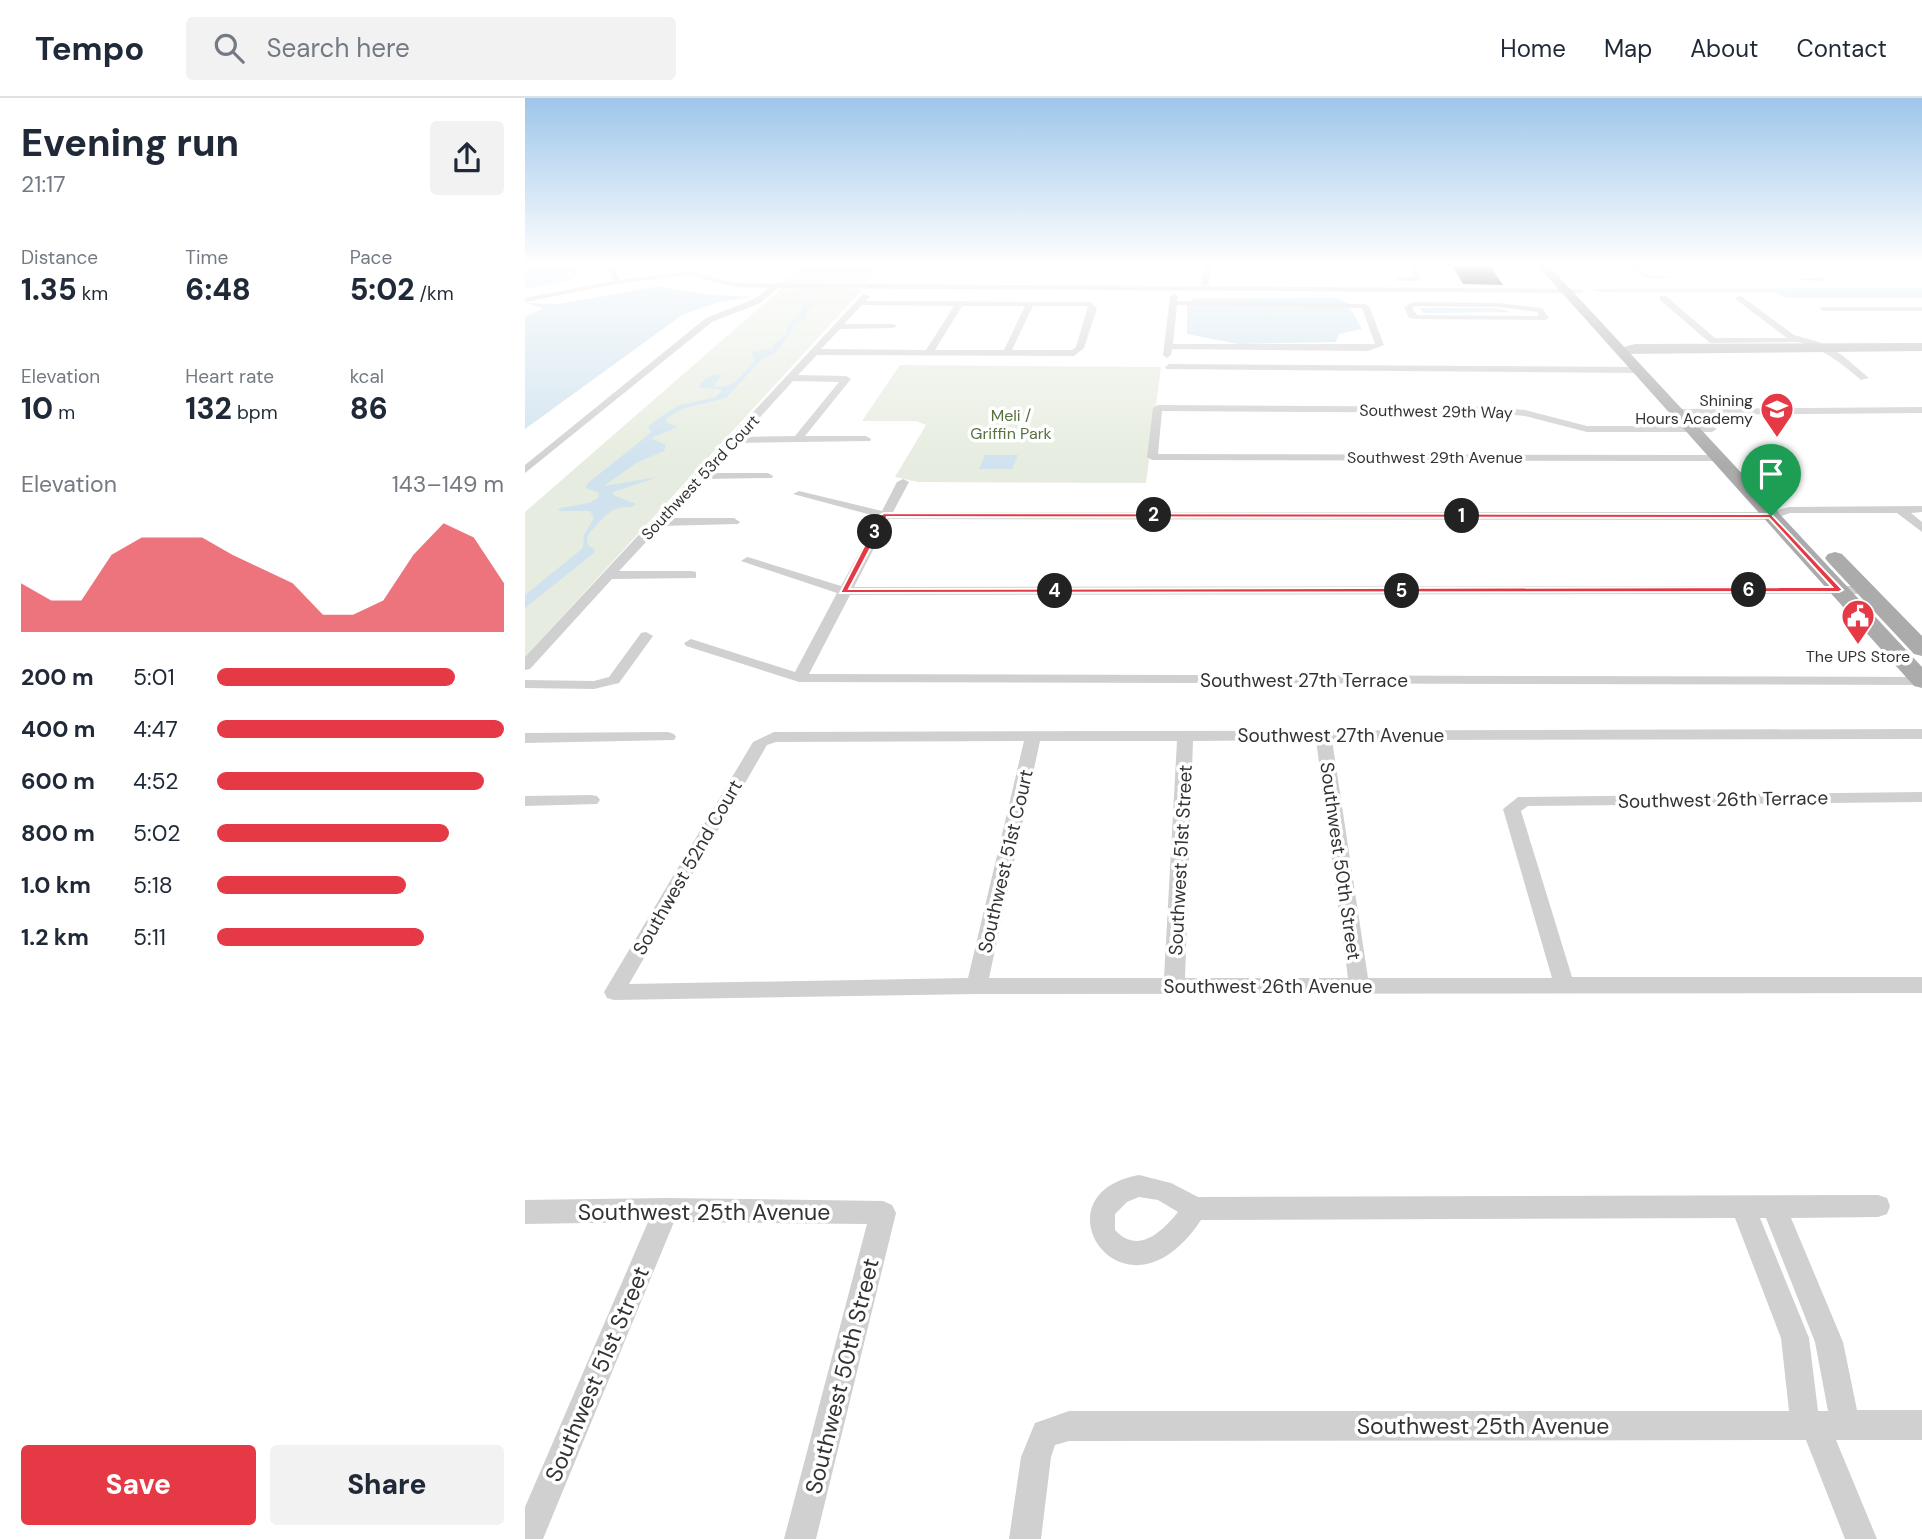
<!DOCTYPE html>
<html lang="en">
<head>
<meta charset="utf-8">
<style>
  :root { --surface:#fff; --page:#f2f2f3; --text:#1f2937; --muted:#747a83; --line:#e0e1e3; --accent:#e63946 }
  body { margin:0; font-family:"DM Sans",sans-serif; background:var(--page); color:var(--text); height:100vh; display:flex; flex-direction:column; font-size:26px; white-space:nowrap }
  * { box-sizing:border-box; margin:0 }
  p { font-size:23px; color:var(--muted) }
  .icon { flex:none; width:38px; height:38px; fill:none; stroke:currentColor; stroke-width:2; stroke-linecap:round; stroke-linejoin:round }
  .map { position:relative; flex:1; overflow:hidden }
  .drawer { display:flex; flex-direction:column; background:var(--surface); width:525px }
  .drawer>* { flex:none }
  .pin { position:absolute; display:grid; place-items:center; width:60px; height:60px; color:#fff; margin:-72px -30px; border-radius:50% 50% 50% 0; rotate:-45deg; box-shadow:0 0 7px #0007 }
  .pin .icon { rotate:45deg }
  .km { position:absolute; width:35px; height:35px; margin:-18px; border-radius:50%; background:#222; color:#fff; font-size:19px; line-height:35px; text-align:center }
  .round { display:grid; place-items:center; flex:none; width:74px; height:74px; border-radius:7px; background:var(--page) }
  .headline { display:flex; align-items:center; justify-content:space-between; height:119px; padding:0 21px }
  h1 { font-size:38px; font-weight:800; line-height:52px }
  .metrics { display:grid; grid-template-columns:repeat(3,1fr); gap:10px; height:119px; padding:7px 21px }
  .metrics div { display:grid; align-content:center }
  .metrics b { font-size:30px; font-weight:800 }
  .metrics small { font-size:19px; font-weight:400 }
  .metrics p { font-size:19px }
  .chart { height:196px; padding:14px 21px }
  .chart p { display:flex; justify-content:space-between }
  .chart svg { width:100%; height:126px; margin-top:7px; fill:var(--accent); opacity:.7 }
  .primary-button { display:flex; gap:14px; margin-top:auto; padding:14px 21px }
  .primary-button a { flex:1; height:80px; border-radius:7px; background:var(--accent); color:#fff; font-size:28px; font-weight:800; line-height:80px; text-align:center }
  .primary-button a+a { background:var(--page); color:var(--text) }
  ul { padding:0 21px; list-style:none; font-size:23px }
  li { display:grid; grid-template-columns:112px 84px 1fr; align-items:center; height:52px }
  li i { height:18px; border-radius:9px; background:var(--accent) }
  header { display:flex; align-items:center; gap:42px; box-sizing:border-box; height:98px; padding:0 35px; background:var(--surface); border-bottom:2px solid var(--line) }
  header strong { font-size:33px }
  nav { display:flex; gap:38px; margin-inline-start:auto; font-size:24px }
  .search { width:490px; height:63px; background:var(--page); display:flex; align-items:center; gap:18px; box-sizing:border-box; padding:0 24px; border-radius:7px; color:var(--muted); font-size:26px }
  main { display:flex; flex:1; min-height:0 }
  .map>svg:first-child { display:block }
</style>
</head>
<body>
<header>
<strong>Tempo</strong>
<div class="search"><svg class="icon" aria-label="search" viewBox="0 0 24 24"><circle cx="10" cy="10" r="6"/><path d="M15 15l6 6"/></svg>Search here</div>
<nav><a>Home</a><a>Map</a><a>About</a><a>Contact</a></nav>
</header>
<main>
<section class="drawer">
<div class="headline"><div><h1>Evening run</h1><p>21:17</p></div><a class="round"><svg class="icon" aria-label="share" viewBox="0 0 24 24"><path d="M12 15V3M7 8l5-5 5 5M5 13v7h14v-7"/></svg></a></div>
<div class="metrics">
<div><p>Distance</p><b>1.35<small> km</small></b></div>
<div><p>Time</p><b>6:48</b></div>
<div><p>Pace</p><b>5:02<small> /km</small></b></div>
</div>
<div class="metrics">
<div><p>Elevation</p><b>10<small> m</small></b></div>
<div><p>Heart rate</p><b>132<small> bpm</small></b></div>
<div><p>kcal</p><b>86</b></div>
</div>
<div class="chart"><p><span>Elevation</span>143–149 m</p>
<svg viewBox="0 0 160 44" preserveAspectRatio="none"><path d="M0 44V27L10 33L20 33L30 17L40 11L50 11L60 11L70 17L80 22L90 27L100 38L110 38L120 33L130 17L140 6L150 11L160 27V44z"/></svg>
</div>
<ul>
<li><b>200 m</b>5:01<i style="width:83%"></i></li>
<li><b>400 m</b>4:47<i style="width:100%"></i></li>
<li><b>600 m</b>4:52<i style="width:93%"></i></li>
<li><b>800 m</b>5:02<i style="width:81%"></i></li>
<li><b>1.0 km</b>5:18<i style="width:66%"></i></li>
<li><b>1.2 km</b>5:11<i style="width:72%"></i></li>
</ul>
<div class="primary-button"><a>Save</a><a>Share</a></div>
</section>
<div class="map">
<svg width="1397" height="1441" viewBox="0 0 1397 1441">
  <rect width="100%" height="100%" fill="#fff"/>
  <!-- green -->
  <path fill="#e6ecdf" d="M276 167H357L341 185H257Z
    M271 189 338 191 0 559V414L257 190Z
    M375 267 636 269 621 385 393 384 370 379 401 327 391 323H337Z"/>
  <!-- water -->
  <path fill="#cfe2ee" d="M0 167H49L52 177 46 182 0 191Z
    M720 167H856L857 171H720Z
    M134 188 178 196 227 199 194 204 157 217 0 331V219L19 210 0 205 34 206Z
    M1397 190V200H1261L1252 195 1232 194H1074L1066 191Z
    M669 200H812L822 205 837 231 814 236 811 244 713 246 662 236V207Z
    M286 201 294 202 280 216 283 220 271 225C266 238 256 245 251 255L237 261 201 300 160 310 143 319 141 324 153 329 126 340 141 347 139 353 111 365 79 388 133 379 88 394V397L111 406C104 411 101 408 93 410 83 413 68 430 62 439L63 447 70 452 69 455 0 510V497L58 450 59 437 69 420 65 413H36L33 412 35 410 64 405 73 400 74 395 61 390 62 386 118 341 126 334 123 328 152 308 191 299 198 292 173 289C180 281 186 275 197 277L188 288C208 292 217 277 229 263L227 254 248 250V246L261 237 263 227 278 210 275 208Z
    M895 210H972L986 214 898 215Z
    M460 357H493L487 371H454Z"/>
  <!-- building -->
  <path fill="#1a1a1a" d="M928 169H966L978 187 938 186Z"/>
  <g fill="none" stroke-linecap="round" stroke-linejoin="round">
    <!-- minor -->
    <path fill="#d0d0d0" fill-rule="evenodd" d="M82 167H88L95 182 162 173 210 185 1055 191 1059 193 1055 195 253 190 235 205 187 224 0 375V367L181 220 229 201 244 190 210 189 162 177 92 186 0 204V200L88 183Z
      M230 167H257L259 169 256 171Z
      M680 167H686L684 186 680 188 676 186Z
      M886 167H892L896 183H871L874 179H889Z
      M1103 167H1111L1124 177 1154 180H1120Z
      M1297 179 1300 183 1269 182Z
      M338 196 345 198 341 203 565 204 572 210 559 250 549 258 292 257 273 277 321 278 326 281 280 338H341L346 341 345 343 211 345 184 375H243L248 378 247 380 178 381 142 420H209L215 424 213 426 136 428 94 473H166L171 474V480L87 481 5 571 0 572V559ZM337 207 429 208 401 252 296 251 315 231 368 230 372 228 368 226H319ZM437 208H500L479 252H410ZM508 208H563L551 249 547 252H487ZM268 283 314 284 270 338 217 339Z
      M649 196 653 198 652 203 840 206 844 208 859 247 843 253 647 251 646 257 642 260 638 257 645 198ZM652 207 837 210 850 246H648Z
      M1135 198H1141L1190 240H1262L1209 200 1216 198 1269 237 1294 244 1317 257 1344 280 1336 282C1317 266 1299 251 1274 244L1185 245 1135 202Z
      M888 204 974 205 1017 210 1024 220 1020 222 892 221 884 220 879 209ZM890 208 974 209 1012 214 1014 218 892 217 887 210Z
      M1295 209H1397V213H1298Z
      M644 266 1113 269 1117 272 1113 275 641 271 640 269Z
      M633 307 968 309 1000 312 1062 328H1187L1192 331 1187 334H1062L1000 318 968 315 637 313 633 356 1193 357 1198 360 1193 363 627 362 622 359 628 310Z
      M1397 309V315L1151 317 1146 314 1151 311Z
      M378 381 384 384 368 414H1245L1264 409 1397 408V414L1386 415 1397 424V434L1372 415H1265L1246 422 364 421 329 489 1340 488 1347 492 1340 496 325 497 284 576 1397 579V587L274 584 161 548 159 545 166 541 270 574 312 495 216 463 222 459 226 460 316 488 354 419 268 396 274 393 357 413 372 384Z
      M121 534 128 538 94 585 69 591 0 590V582L69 583 84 579 116 535Z
      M1397 631V641L807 642 843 880H1027L978 711 993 699 1397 694V704L1003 708 996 713 1047 879H1397V895L452 896 89 902 82 900 79 894 228 644 249 634ZM791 642 823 880H660L668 643ZM499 643 443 880 104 886 242 647 251 644ZM515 643H652L639 880H464Z
      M143 634 149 636 151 639 149 642 0 645V635Z
      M66 697 72 698 75 702 72 706 0 708V698Z
      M614 1077 646 1085 673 1099 1353 1097 1362 1100 1365 1108 1362 1116 1353 1119 1266 1120 1318 1244 1332 1312H1397V1342H1311L1352 1441H1320L1281 1342 544 1343 530 1347 526 1359 516 1441H484L496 1359 510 1325 544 1313H1264L1256 1240 1210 1120 676 1122C599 1238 506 1096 614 1077ZM614 1099 633 1102 653 1114C637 1134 613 1157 590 1132V1116L602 1104ZM1235 1120H1241L1290 1244 1303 1313H1293L1284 1240Z
      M141 1100 358 1103 367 1107 371 1115 291 1441H259L342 1126 149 1124 18 1441H0V1409L123 1124 0 1126V1102Z"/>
    <!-- secondary -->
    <path fill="#bdbdbd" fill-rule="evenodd" d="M1397 245V253L1094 256 1088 252 1110 246Z"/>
    <!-- primary -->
    <path fill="#ababab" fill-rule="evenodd" d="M1012 167H1023L1397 569V590L1389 588Z
      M1310 454 1317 456 1397 538V558L1389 556 1303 464 1300 460 1303 456Z"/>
  </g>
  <!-- sky -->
  <linearGradient id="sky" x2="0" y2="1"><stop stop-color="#9ec6ea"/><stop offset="0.45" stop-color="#fff"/><stop offset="1" stop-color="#fff" stop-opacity="0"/></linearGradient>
  <rect width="1397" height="369" fill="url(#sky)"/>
  <!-- route -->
  <path fill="#e63946" stroke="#fff" stroke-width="2" fill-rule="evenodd" d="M359 415 1246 416 1318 492 1314 494 315 495 355 417ZM362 419 1244 420 1307 489 324 491Z"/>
  <!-- icons -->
  <defs>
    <symbol id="school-pin" viewBox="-11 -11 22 30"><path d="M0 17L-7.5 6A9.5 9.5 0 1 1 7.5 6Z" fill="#e63946" stroke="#fff"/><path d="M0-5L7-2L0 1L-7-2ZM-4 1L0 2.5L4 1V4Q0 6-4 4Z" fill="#fff"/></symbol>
    <symbol id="civic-pin" viewBox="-11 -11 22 30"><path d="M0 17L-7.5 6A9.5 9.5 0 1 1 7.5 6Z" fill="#e63946" stroke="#fff"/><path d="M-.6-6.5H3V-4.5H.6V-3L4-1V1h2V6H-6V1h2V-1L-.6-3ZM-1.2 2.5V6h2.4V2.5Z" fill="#fff"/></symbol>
  </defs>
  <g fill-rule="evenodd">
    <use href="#school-pin" x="1233" y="292" width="38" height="52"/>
    <use href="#civic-pin" x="1314" y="499" width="38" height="52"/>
  </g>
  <g text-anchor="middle" stroke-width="7" stroke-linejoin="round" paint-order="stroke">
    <!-- far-poi labels -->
    <g font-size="16" fill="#333" stroke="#fff" text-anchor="end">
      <text x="1228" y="308">Shining<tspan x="1228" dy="18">Hours Academy</tspan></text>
      <text x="1333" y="564" text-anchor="middle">The UPS Store</text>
    </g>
    <!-- far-street labels -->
    <g font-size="16" fill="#333" stroke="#fff">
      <text transform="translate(911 313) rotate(1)" y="6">Southwest 29th Way</text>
      <text x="910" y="365">Southwest 29th Avenue</text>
      <text transform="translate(175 379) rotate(-47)" y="6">Southwest 53rd Court</text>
    </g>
    <!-- far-park labels -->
    <g font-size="16" fill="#56703f" stroke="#fff">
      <text x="486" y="323">Meli /<tspan x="486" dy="18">Griffin Park</tspan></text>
    </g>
    <!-- street labels -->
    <g font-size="19" fill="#333" stroke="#fff">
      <text x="779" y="589">Southwest 27th Terrace</text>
      <text x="816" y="644">Southwest 27th Avenue</text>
      <text transform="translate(1198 701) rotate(-1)" y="7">Southwest 26th Terrace</text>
      <text transform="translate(655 762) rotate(-87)" y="7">Southwest 51st Street</text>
      <text transform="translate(480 763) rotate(-77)" y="7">Southwest 51st Court</text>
      <text transform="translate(816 763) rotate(82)" y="7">Southwest 50th Street</text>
      <text transform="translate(162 769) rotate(-60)" y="7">Southwest 52nd Court</text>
      <text x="743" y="895">Southwest 26th Avenue</text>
    </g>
    <!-- near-street labels -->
    <g font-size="23" fill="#333" stroke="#fff">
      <text x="179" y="1122">Southwest 25th Avenue</text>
      <text transform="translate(72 1276) rotate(-67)" y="8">Southwest 51st Street</text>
      <text transform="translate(317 1278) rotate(-76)" y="8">Southwest 50th Street</text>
      <text x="958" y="1336">Southwest 25th Avenue</text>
    </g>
  </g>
</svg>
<div class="pin" style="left:1246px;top:418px;background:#1e9e55"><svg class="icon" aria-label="arrive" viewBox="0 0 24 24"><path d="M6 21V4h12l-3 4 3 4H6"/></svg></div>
<b class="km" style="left:937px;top:418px">1</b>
<b class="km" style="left:629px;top:417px">2</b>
<b class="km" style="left:350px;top:434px">3</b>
<b class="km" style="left:530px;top:493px">4</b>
<b class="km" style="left:877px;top:493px">5</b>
<b class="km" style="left:1224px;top:492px">6</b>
</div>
</main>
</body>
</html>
